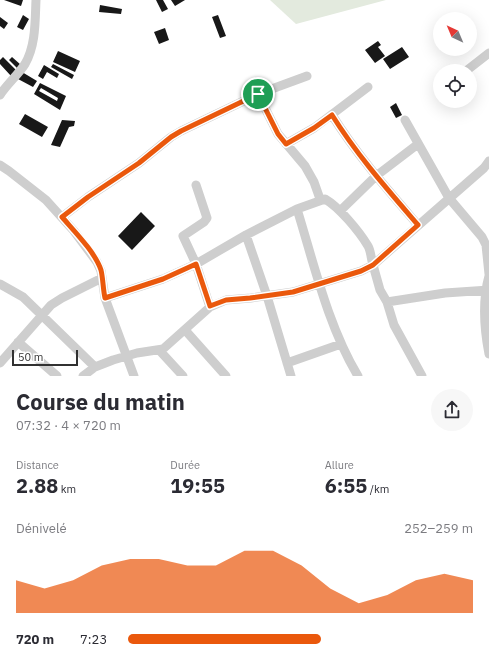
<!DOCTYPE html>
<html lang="fr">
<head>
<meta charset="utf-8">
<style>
  :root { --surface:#fff; --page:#f7f7f7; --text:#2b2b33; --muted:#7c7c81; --accent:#ea580c }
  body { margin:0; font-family:"IBM Plex Sans",sans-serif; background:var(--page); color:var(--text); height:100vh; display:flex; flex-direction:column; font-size:15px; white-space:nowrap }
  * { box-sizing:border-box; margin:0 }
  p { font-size:13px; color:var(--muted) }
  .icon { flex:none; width:22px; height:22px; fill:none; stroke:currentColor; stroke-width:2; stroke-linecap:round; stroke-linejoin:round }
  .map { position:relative; height:376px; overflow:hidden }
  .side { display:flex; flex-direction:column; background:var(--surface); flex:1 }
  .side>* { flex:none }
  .needle { width:26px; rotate:316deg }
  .buttons { position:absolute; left:433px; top:12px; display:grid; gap:8px }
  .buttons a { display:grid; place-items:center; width:44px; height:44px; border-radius:50%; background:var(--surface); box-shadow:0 4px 16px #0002; font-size:20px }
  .scale { position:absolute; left:12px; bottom:10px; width:66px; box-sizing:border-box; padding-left:4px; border:2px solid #313131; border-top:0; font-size:11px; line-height:14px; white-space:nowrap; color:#313131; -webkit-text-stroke:3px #fff; paint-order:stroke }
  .pin { position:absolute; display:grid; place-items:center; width:34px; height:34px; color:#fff; margin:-17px; border:2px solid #fff; border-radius:50%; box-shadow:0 1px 4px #0007 }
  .round { display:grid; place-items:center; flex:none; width:42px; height:42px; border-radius:21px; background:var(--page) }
  .summary { display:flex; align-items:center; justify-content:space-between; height:68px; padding:0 16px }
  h1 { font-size:22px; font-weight:700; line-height:30px }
  .metrics { display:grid; grid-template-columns:repeat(3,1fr); gap:6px; height:68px; padding:4px 16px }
  .metrics div { display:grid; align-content:center }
  .metrics b { font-size:20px; font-weight:700 }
  .metrics small { font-size:11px; font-weight:400 }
  .metrics p { font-size:11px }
  .chart { height:112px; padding:8px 16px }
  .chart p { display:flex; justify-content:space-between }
  .chart svg { width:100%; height:72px; margin-top:4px; fill:var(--accent); opacity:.7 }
  ul { padding:0 16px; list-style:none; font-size:13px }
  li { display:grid; grid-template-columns:64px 48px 1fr; align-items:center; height:30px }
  li i { height:10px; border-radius:5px; background:var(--accent) }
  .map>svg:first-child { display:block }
</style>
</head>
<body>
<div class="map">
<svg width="489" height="376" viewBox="0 0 489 376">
  <rect width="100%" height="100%" fill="#fff"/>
  <!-- green -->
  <path fill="#e3eade" d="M270 0H386L296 24Z"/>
  <!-- building -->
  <path fill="#181818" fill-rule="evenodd" d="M4 0H23L21 6Z
    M156 0H163L168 9 162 12Z
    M171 0H185L175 6Z
    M100 5 122 9 121 14 99 12Z
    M23 15 29 19 23 30 17 27Z
    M218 15 226 36 220 38 212 17Z
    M0 17 8 23 4 29 0 26Z
    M165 28 169 40 159 44 154 32Z
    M378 41 381 45 378 47 385 56 375 63 365 50Z
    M402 47 409 57 390 69 383 59Z
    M58 51 80 61 75 72 53 62Z
    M3 57 17 71 11 76 0 64V60Z
    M12 57 21 65 17 68 9 60Z
    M53 64 74 75 72 79 51 67Z
    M44 65 59 74 57 78 47 72 43 79 38 76Z
    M22 72 37 81 33 87 18 79Z
    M40 83 66 96 60 110 34 94ZM41 88 58 98 57 101 39 91Z
    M396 103 402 115 396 118 390 107Z
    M25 114 48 127 42 137 19 124Z
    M62 120 75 121 74 126 69 127 60 147 51 145Z
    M141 212 155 226 132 250 118 236Z"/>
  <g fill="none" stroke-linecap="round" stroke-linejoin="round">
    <!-- minor -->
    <path stroke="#cecece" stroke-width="9" d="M466 71 489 53
      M258 94 278 134 305 166 314 182 320 199
      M0 95C7 84 18 75 25 64 36 45 35 21 36 0
      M332 115C357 155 387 189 418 225
      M405 120 449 198 482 237 486 245 489 274
      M286 144 314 128 368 87
      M0 165 9 171 46 200 74 231 97 262 101 271 105 298 134 376
      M196 185 207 218 204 222 183 236 196 264 210 307
      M297 209C314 264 328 326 358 376
      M340 211 376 176 418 144
      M62 217 88 197 139 163 171 137 181 131 258 94 307 76
      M246 235 267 296 291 376
      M489 276C482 301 484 328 489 354
      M0 284 23 297 95 367
      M105 298 163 279 196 264 246 235 297 209 325 199C339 207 359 231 368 246 371 251 371 259 373 265L484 168 489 161
      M387 302 394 325 422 376
      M185 330 226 376
      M18 342 57 376
      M160 351 183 376
      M0 363 51 305 62 298 102 278
      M287 363 341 344
      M83 376 95 367 113 360 137 353 163 349 210 307 226 300 251 298 293 292 361 271 373 265 380 290 387 302 445 293 489 290"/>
  </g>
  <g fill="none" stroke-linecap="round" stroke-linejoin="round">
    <defs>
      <path id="route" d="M258 94 278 134 286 144 314 128 332 115C357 155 387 189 418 225L373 265 361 271 293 292 250 298 226 300 210 306 196 264 163 279 105 298C103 289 103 278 101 270 95 252 74 231 62 217L88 197 139 163 171 137 181 131Z"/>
    </defs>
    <!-- route casing -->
    <use href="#route" stroke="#fff" stroke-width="8"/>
    <!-- route -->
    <use href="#route" stroke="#ea580c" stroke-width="5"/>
  </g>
</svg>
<div class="buttons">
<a><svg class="needle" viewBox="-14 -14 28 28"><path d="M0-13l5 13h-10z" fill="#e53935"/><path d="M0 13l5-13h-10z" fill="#7c7c81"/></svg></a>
<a><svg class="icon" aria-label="locate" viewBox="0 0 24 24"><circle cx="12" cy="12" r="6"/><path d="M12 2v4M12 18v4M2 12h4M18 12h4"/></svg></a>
</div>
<div class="scale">50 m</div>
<div class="pin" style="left:258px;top:94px;background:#1e9e55"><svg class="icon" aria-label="arrive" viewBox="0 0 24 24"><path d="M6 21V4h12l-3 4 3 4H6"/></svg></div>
</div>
<section class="side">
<div class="summary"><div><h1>Course du matin</h1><p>07:32 · 4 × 720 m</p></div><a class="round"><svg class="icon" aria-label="share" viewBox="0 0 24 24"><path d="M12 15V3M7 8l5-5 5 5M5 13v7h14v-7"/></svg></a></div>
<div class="metrics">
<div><p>Distance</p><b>2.88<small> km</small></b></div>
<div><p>Durée</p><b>19:55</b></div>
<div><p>Allure</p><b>6:55<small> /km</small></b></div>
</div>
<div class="chart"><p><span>Dénivelé</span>252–259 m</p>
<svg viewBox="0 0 160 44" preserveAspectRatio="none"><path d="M0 44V24L10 29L20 24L30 15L40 11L50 11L60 15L70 15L80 6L90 6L100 15L110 29L120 38L130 33L140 24L150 20L160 24V44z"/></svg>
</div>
<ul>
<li><b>720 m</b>7:23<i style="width:56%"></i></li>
</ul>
</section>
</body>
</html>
